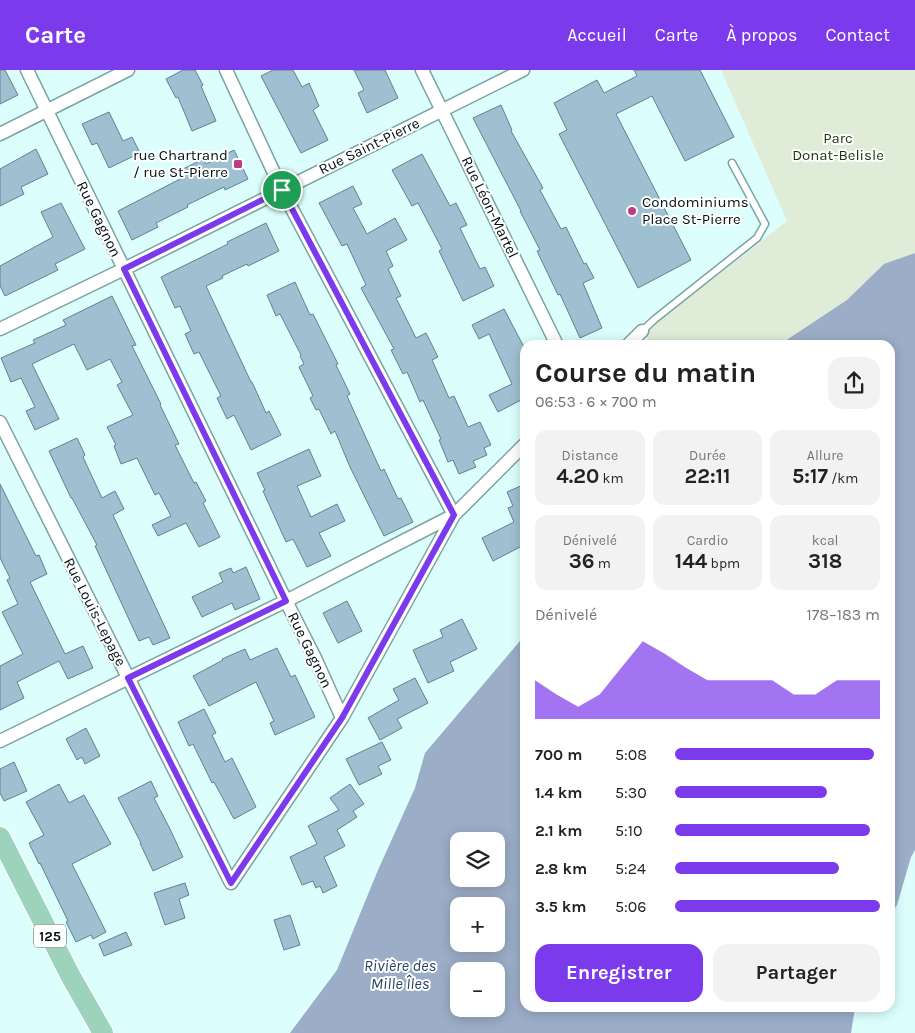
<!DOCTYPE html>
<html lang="fr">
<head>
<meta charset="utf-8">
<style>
  :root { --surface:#fff; --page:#f2f2f2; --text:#222; --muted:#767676; --accent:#7c3aed }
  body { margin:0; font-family:Karla,sans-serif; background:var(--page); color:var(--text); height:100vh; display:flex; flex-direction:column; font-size:19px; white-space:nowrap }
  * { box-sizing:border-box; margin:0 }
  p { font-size:16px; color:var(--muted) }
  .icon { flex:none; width:28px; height:28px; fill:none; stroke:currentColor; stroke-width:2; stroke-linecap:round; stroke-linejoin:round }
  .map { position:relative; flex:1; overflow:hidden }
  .drawer { position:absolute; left:520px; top:270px; width:375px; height:672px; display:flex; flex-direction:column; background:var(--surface); border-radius:15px; box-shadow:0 2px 12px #0003 }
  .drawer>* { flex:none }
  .controls { position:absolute; left:450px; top:762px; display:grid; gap:10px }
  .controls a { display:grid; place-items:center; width:55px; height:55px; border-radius:10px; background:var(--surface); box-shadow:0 2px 12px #0003; font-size:25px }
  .pin { position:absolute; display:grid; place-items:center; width:42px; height:42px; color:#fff; margin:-21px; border:2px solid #fff; border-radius:50%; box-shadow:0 1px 5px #0007 }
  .round { display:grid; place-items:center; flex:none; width:52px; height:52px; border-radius:15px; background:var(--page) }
  .headline { display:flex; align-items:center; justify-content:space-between; height:85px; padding:0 15px }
  h1 { font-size:28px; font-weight:700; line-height:38px }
  .metrics { display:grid; grid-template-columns:repeat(3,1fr); gap:8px; height:85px; padding:5px 15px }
  .metrics div { display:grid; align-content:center; border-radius:12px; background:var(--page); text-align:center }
  .metrics b { font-size:21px; font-weight:700 }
  .metrics small { font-size:14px; font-weight:400 }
  .metrics p { font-size:14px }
  .chart { height:140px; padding:10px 15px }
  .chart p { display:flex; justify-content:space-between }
  .chart svg { width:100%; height:90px; margin-top:5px; fill:var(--accent); opacity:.7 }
  .action { display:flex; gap:10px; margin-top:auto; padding:10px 15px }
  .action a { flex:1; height:58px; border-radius:15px; background:var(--accent); color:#fff; font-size:20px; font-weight:700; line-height:58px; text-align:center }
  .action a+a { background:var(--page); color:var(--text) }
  ul { padding:0 15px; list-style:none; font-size:16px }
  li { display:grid; grid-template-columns:80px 60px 1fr; align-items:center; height:38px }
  li i { height:12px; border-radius:6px; background:var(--accent) }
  header { display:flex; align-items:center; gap:30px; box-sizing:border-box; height:70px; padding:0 25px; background:var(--accent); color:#fff }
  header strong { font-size:24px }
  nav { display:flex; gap:28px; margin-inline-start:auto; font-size:18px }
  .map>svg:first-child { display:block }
</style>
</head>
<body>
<header>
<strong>Carte</strong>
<nav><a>Accueil</a><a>Carte</a><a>À propos</a><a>Contact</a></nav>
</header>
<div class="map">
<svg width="915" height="963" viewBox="0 0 915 963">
  <rect width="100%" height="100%" fill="#dcfffe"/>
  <!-- green -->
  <path fill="#dfedd8" d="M721 0H915V186L790 275H651L644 263 787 151Z"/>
  <!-- water -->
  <path fill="#9badc7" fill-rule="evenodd" d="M915 183V780L911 787 897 835 890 846V275H779L847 230 884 194Z
    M525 565V938H855L851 963H290L337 900 378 800 415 718 425 683ZM459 771H496V809H459ZM459 836H496V874H459ZM459 901H496V939H459Z"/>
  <!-- building -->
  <path fill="#9fc0d0" stroke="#5f8190" d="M0 0H5L18 25 0 34Z
    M183 0H195L203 15 201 16 216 51 192 61 178 27 176 28 166 9Z
    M273 0H293L302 17 309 13 319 36 313 40 328 70 301 83 261 6Z
    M354 0H385L398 28 367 43 358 23 364 20Z
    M634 0H700L734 67 685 91 652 26 616 44 691 190 638 218 559 64 567 60 554 33 597 10 604 23 637 6Z
    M501 35 512 60 511 61 543 118 540 120 561 159 566 157 584 194 586 193 594 208 583 213 602 258 580 268 560 224 558 225 537 181 540 180 520 141H521L473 48Z
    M109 42 123 71 132 67 140 83 109 98 97 73 92 75 82 54Z
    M36 79 48 104 21 117 24 124 0 136V99Z
    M234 80 248 109 225 120 224 117 187 135 188 137 156 153 158 157 132 170 118 141 184 107 181 100 203 89 206 94Z
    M422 84 450 136 456 133 467 155 460 158 480 199 485 197 494 216 463 231 439 181 442 179 418 133 412 136 392 100Z
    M353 116 362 134 353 138 367 164 395 148 407 170 386 181 393 196 388 199 401 226 396 228 416 268 426 263 438 287 432 290 449 328 454 326 468 357 480 352 491 375 484 378 487 385 473 391 476 397 459 404 453 390 448 392 439 370 441 369 423 330 420 332 407 302 403 304 391 280 394 279 361 218 366 215 347 174 342 176 319 133Z
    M61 133 85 179 55 194 58 200 5 226 0 216V196L53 167 41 142Z
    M266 153 279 181 248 196 247 194 222 206 223 208 206 216 251 312H252L266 343 269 341 281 365 251 380 234 345 227 349 217 328 221 326 199 282 194 284 185 264 191 261 180 236 175 238 161 207 228 174 227 172Z
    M295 212 310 245 313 244 338 294 336 295 350 324 347 326 381 401 384 399 398 429 401 428 413 452 384 466 350 397 335 361 331 364 319 339 316 340 310 328 313 326 299 297 304 294 300 286 301 285 280 244 276 246 267 225Z
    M112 226 136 275 132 276 161 334 160 335 179 374 175 375 194 413 196 412 206 431 203 433 220 467 199 477 186 453 158 466 152 455 171 446 159 423 155 425 137 388 121 394 114 376 116 375 107 357 133 345 117 315 122 312 110 289 87 300 74 274 32 294 59 349 35 360 26 341 35 337 21 308 11 312 1 288 35 273 33 270 66 255 63 250Z
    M504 239 525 279V338L521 330 498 342 489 325 512 314 489 264 479 269 472 255Z
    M77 368 85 385 83 387 102 428 115 421 124 439 113 445 170 568 153 575 149 567 139 571 95 476 97 475 72 428H71L49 381Z
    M309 379 321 406 297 416 311 447 337 434 345 451 319 463 331 486 307 497 293 469 286 472 263 421 265 420 257 403Z
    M0 414 36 486 39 485 47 504 30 512 65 584 83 576 93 598 68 609 59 591 17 612 24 628 0 640V596L23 584 2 542 18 534 7 510 10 508 0 488Z
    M525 414V477L524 475 493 491 482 468 514 452 508 438 513 436 507 422Z
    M246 497 260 529 235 540 232 533 202 547 192 527 223 512 219 503 231 498 233 503Z
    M347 531 362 561 338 573 323 543Z
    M462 549 477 579 450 592 454 601 428 613 413 580 443 567 440 560Z
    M277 578 291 607 295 605 315 647 275 665 270 653 274 651 256 612 209 636 193 606 223 590 222 589 245 579 250 590Z
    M415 608 428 633 397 649 402 658 380 670 368 648 399 630 393 619Z
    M204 639 216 663 212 665 225 692 232 688 256 737 234 749 214 712 212 713 193 674 189 676 178 652Z
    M86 658 100 686 85 694 82 687 77 690 66 669Z
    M382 672 391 690 378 696 382 704 359 715 346 689Z
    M14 692 27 721 4 731 0 723V699Z
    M151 711 158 726 154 728 170 759 183 787 153 801 140 773H141L118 728Z
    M59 714 69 733 84 725 111 774 72 794 106 862 93 869 91 865 76 872 66 852 68 851 40 793 39 794 29 773 44 765 26 732Z
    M350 714 364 734 353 741 357 747 337 760 345 776 324 787 337 816 323 823 320 816 316 818 313 811 302 815 290 787 317 774 308 756 339 740 330 728Z
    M185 813 189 825 179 829 185 848 165 855 154 823Z
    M290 845 300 875 284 880 274 850Z
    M126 862 132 875 104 886 99 874Z"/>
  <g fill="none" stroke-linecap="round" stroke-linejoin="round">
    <defs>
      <path id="lane" d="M642 261 655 249 757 168 765 154 732 93"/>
      <path id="street" d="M27 0 286 531 316 590 342 648
        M226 0 282 120 454 445
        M422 0 557 275
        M0 64 128 0
        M0 259 124 199 523 0
        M628 275 642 261
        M0 352 231 813 342 648 454 445
        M0 671 286 531 454 445 525 374"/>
      <path id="primary" d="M0 767 70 905 103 963"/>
    </defs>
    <!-- lane casing -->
    <use href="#lane" stroke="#7aa3a3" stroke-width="9"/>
    <!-- street casing -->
    <use href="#street" stroke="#7aa3a3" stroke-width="15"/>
    <!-- primary casing -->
    <use href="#primary" stroke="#fff" stroke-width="22"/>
    <!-- lane -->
    <use href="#lane" stroke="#fff" stroke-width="6"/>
    <!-- street -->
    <use href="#street" stroke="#fff" stroke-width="12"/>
    <!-- primary -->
    <use href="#primary" stroke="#9dd3bd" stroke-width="20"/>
  </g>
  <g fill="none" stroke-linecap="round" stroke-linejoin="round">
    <defs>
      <path id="route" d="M282 120 454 445 342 648 231 813 128 608 286 531 124 199Z"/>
    </defs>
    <!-- route casing -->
    <use href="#route" stroke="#fff" stroke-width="10"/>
    <!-- route -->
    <use href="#route" stroke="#7c3aed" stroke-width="6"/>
  </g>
  <!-- markers -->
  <g fill="#bd3c86" stroke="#fff" stroke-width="2">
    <rect x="233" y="89" width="10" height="10" rx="2.5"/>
    <circle cx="632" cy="141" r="5"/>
  </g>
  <g text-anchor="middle" stroke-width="4" stroke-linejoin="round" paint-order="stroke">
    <!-- shield labels -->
    <rect fill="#fff" stroke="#4f5858" stroke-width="1" x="34" y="854.5" width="32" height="23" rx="4"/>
    <g font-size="14" font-weight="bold" fill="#031111">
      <text x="50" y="871">125</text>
    </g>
    <!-- park labels -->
    <g font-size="15" fill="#1b340a" stroke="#fff">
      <text x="838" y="73">Parc<tspan x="838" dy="17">Donat-Belisle</tspan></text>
    </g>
    <!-- street labels -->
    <g font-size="15" fill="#031111" stroke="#fff">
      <text transform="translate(369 76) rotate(-26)" y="5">Rue Saint-Pierre</text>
      <text transform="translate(490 137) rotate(64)" y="5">Rue Léon-Martel</text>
      <text transform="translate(99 149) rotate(64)" y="5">Rue Gagnon</text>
      <text transform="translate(95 542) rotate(63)" y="5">Rue Louis-Lepage</text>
      <text transform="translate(310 580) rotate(64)" y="5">Rue Gagnon</text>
    </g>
    <!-- poi labels -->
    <g font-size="15" fill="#031111" stroke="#fff" text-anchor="end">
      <text x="228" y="90">rue Chartrand<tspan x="228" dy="17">/ rue St-Pierre</tspan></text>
      <text x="642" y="137" text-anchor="start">Condominiums<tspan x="642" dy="17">Place St-Pierre</tspan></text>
    </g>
    <!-- water labels -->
    <g font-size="16" font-style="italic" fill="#264066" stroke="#fff">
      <text x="400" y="901">Rivière des<tspan x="400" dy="18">Mille Îles</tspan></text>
    </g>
  </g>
</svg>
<div class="controls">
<a><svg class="icon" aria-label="layers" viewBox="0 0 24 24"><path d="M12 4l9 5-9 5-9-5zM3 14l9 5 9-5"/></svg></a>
<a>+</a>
<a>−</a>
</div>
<div class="pin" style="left:282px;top:120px;background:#1e9e55"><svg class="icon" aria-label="arrive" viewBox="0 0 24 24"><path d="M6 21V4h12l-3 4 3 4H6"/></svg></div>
<section class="drawer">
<div class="headline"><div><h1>Course du matin</h1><p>06:53 · 6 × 700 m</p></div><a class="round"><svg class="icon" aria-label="share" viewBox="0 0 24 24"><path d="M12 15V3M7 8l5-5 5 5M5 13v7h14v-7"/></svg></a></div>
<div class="metrics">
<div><p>Distance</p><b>4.20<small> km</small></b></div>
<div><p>Durée</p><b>22:11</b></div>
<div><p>Allure</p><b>5:17<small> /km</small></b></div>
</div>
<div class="metrics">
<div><p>Dénivelé</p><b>36<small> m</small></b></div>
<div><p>Cardio</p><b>144<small> bpm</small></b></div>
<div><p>kcal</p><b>318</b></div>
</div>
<div class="chart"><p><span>Dénivelé</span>178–183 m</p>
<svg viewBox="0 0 160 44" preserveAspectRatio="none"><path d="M0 44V25L10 32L20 38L30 32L40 19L50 6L60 12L70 19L80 25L90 25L100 25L110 25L120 32L130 32L140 25L150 25L160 25V44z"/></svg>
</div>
<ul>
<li><b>700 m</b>5:08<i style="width:97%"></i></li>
<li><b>1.4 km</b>5:30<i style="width:74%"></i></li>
<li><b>2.1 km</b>5:10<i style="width:95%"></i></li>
<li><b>2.8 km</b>5:24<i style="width:80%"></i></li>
<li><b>3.5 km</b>5:06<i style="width:100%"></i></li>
</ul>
<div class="action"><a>Enregistrer</a><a>Partager</a></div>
</section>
</div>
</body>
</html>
